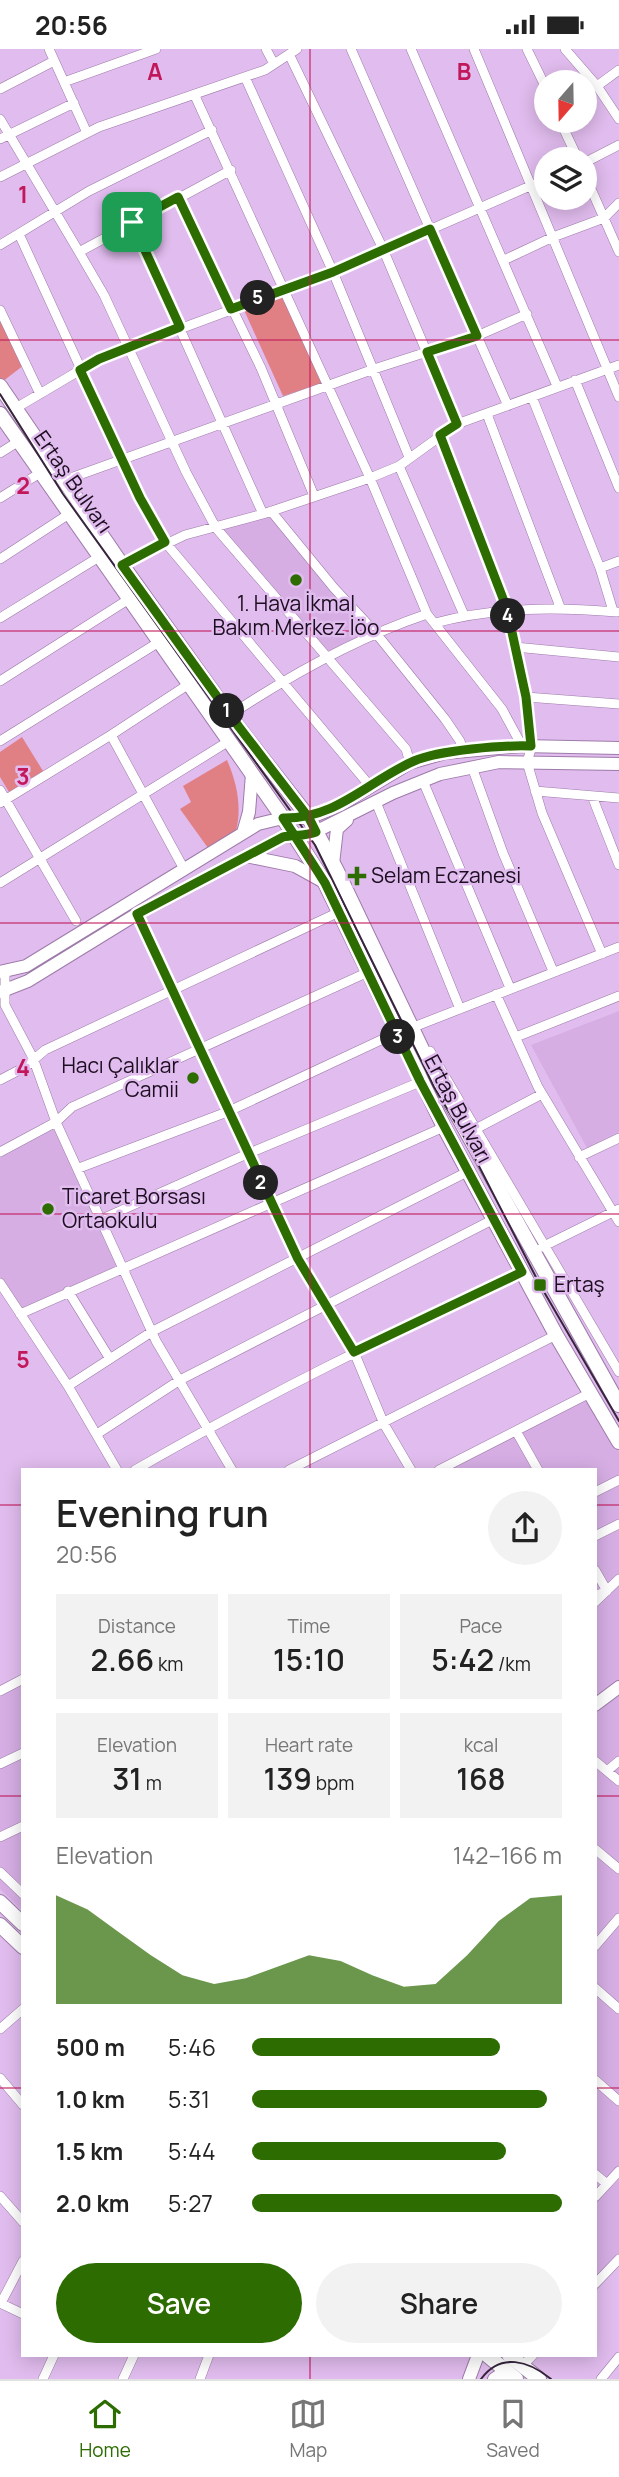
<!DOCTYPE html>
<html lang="en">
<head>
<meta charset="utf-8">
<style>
  :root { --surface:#fff; --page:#f2f2f2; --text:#222; --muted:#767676; --line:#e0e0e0; --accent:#2c6c00 }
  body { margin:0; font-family:Manrope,sans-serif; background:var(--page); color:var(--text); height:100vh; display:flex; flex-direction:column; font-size:26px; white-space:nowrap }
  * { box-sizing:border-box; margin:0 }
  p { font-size:23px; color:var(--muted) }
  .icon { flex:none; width:38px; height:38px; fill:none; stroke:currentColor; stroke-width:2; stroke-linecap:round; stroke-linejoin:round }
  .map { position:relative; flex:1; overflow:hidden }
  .details { position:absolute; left:21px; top:1419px; width:576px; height:889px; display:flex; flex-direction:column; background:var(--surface); border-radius:0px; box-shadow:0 4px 18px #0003 }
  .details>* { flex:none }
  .needle { width:46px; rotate:200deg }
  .fabs { position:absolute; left:534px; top:21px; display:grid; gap:14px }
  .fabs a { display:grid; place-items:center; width:63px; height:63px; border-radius:50%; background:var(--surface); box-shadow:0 4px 18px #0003; font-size:35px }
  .pin { position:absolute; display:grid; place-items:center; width:60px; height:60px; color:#fff; margin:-30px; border-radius:14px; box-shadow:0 4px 10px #0006 }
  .km { position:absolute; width:35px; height:35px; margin:-18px; border-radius:50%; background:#222; color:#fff; font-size:19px; line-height:35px; text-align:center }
  .round { display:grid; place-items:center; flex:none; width:74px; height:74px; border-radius:37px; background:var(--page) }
  .overview { display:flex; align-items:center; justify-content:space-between; height:119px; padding:0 35px }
  h1 { font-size:38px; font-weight:600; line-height:52px }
  .stats { display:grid; grid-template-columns:repeat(3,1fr); gap:10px; height:119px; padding:7px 35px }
  .stats div { display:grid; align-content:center; border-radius:0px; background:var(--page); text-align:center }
  .stats b { font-size:30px; font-weight:600 }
  .stats small { font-size:19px; font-weight:400 }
  .stats p { font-size:19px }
  .chart { height:196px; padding:14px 35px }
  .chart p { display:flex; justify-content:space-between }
  .chart svg { width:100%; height:126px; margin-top:7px; fill:var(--accent); opacity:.7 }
  .primary-button { display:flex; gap:14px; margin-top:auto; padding:14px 35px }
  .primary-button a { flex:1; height:80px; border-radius:42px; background:var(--accent); color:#fff; font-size:28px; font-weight:600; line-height:80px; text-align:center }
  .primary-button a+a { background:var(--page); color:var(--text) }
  ul { padding:0 35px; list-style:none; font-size:23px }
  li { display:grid; grid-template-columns:112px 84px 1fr; align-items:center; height:52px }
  li i { height:18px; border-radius:9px; background:var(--accent) }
  .status { display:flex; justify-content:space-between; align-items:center; height:49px; padding:0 35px; background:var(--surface); direction:ltr }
  .status svg { height:19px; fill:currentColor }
  .menu { display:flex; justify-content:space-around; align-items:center; height:98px; border-top:2px solid var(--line); background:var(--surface); font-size:19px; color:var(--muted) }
  .menu a { display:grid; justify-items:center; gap:4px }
  .menu .current { color:var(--accent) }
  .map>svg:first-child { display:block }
</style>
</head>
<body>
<div class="status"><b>20:56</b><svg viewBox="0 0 49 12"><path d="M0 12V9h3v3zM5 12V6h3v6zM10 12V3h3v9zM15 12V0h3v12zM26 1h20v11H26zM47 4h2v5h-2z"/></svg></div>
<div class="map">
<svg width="619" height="2330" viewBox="0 0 619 2330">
  <rect width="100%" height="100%" fill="#e1bcee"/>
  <!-- built -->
  <path fill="#d6aee4" d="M271 462 375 583 329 607 216 479Z
    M619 962V1083L587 1099 531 996Z
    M56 1073 123 1217 20 1265 0 1234V1103Z
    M587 1348 619 1403V2216L595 2243V1421H442Z
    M23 1633V1862L0 1840V1645Z"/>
  <!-- green -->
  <path fill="#e08085" d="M284 246 322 334 283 347 244 261Z
    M0 270 24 316 2 333 0 330Z
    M22 688 43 722 9 743 0 728V703Z
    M227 711C237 734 242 758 236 782L208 799 180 760 191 753 183 737Z"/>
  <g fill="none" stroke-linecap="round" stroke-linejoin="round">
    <defs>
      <path id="minor" d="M49 0 87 84
        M266 0 274 15
        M411 0 557 337
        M474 0 619 348
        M527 0 546 39
        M565 0 597 37 619 21
        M289 5 383 200 457 375
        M245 28 333 223 409 408
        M64 33 156 0
        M597 37 619 70
        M0 40 54 12
        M195 47 370 429 427 565 502 660 522 697
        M0 70 79 203 231 121
        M560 72 578 110
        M0 90 74 54
        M584 114 619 96
        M584 124 619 203
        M0 128 99 78 265 21 297 0
        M178 148 261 319 314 447
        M132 173 263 465
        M19 185 140 449 165 493 370 737
        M0 196 89 142 212 81
        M79 203 104 246 186 423 216 479 406 700 410 714
        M504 211 553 188 604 169 619 154
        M0 261 40 345
        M575 331 619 439
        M532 348 600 519 613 562
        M508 357 477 287 527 265
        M16 359 99 310 333 223 546 130
        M487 365 560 558
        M440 386 507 560 526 648 532 697 527 713 542 764 602 905
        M0 404 19 392
        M399 417 464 566
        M65 431 374 320 477 287 351 0
        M0 449 40 424
        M271 462 334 539 375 583 445 670 460 692 463 703
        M0 510 69 465
        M122 516 185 486 263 465 370 429 399 417 457 375 619 316
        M600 519 619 512
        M0 569 99 508
        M435 574C496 558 554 558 617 563
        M515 598 619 608
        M0 632 129 550
        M526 648 619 655
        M230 666C292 625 356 589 427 565
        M111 686 189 635
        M0 692 159 593
        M472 718 503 804 553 922
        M423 732 510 939
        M0 741 76 872
        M535 742 619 749
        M592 747 619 816
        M376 753 460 960
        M0 754 111 686 184 820
        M0 834 229 692
        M137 865 298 1210 354 1303 384 1375 411 1421
        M5 924V956L33 1009 56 1073 156 1292 232 1421
        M496 945 538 1038 619 1173
        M411 979 619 898
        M516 988 619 947
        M430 1002 619 1323
        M0 1031 25 1018 45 1001 339 863
        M470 1083 542 1045
        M0 1103 56 1073 72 1058 366 924
        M579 1108 619 1089
        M79 1119 227 1063 396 984
        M102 1170 247 1105 420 1033
        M542 1198 619 1160
        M0 1234 68 1337 117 1421
        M68 1242 110 1310
        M20 1265 444 1078
        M68 1337 153 1282 467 1123
        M516 1382 538 1421
        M97 1385 180 1331 494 1170
        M135 1421C261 1348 391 1285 522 1223
        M289 1421 556 1286
        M439 1421 590 1344
        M595 1443 619 1431
        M595 1487 619 1475
        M595 1521 607 1542 595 1547
        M595 1553 619 1530
        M0 1642 23 1630
        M595 1712 619 1732
        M0 1715 23 1704
        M607 1722 619 1712
        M0 1788 23 1777
        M595 1800 619 1820
        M0 1823 23 1845
        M595 1897 619 1869
        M595 1939 619 1960
        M0 1980 23 1960
        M0 2029 23 2056
        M595 2031 619 2052
        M595 2125 607 2135
        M0 2147 23 2173
        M595 2148 619 2122
        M595 2235 619 2210
        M0 2254 23 2265
        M1 2254 23 2212
        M521 2318 533 2306
        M43 2330 54 2306
        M123 2330 134 2306
        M200 2330 209 2306
        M601 2330 619 2308"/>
      <path id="secondary" d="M243 784 249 763 252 725
        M246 807 295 817 324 833
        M333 815 337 780 347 771
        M0 923 26 917 258 775 283 769H309L340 756 410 714 445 704 522 697 619 699
        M0 943 28 932 137 865 283 788 311 785 393 744 440 725 499 713 619 715
        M595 1656 619 1638
        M469 2330 478 2306
        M494 2330 506 2322"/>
      <path id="primary" d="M0 337 122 516 238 678 309 769 337 822 431 1019 619 1356
        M0 365 283 769 325 834 444 1078 556 1286 619 1393
        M0 1853 23 1875
        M0 1876 23 1898
        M487 2306 516 2330
        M509 2306 539 2330"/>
    </defs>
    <!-- minor casing -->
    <use href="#minor" stroke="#9e7baa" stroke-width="10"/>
    <!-- secondary casing -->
    <use href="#secondary" stroke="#9e7baa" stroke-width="14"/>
    <!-- primary casing -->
    <use href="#primary" stroke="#9e7baa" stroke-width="16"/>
    <!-- minor -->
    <use href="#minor" stroke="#fff" stroke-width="9"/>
    <!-- secondary -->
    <use href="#secondary" stroke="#fff" stroke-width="12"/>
    <!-- primary -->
    <use href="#primary" stroke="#fff" stroke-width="14"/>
    <!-- tram -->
    <path stroke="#36253c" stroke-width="2" d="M0 345 63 445 315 796 434 1038 464 1088 540 1236 619 1372
      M481 2330C501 2303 529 2312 551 2330"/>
  </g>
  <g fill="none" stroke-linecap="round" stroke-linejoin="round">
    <defs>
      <path id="route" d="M132 173 180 278 99 310 80 321 140 449 165 493 122 516 239 678 309 769 316 783C306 787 294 786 283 788L137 865 298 1210 354 1303 522 1223 420 1032 325 834C311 812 297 790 283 769 337 770 368 732 414 712 439 701 504 696 531 697L526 648 507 560 440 386 457 375 427 303 477 287 430 180 333 223 231 260 178 148 132 173"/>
    </defs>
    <!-- route casing -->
    <use href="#route" stroke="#fff" stroke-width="14"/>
    <!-- route -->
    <use href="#route" stroke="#2c6c00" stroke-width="9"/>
  </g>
  <!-- grid -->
  <path fill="none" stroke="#c2185b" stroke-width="2" stroke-opacity="0.55" d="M310 0V1421M0 291H619M0 582H619M0 874H619M0 1165H619M0 1456H23M595 1456H619M0 1747H23M595 1747H619M0 2039H23M595 2039H619M310 2306V2330"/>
  <!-- markers -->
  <g fill="#2c6c00" stroke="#e1bcee" stroke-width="2.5">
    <circle cx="296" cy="531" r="7"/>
    <path d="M353.5 816.5h7v7h7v7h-7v7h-7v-7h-7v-7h7z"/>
    <circle cx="193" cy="1029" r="7"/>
    <circle cx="48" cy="1160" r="7"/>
    <rect x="533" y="1229" width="14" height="14" rx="3.5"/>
  </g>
  <g text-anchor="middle" stroke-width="5" stroke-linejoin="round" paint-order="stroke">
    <!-- street labels -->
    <g font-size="21" fill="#1c0e20" stroke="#e1bcee">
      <text transform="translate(73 433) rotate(55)" y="7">Ertaş Bulvarı</text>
      <text transform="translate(458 1060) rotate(62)" y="7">Ertaş Bulvarı</text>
    </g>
    <!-- poi labels -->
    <g font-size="21" fill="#1c0e20" stroke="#e1bcee" text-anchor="start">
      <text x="296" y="562" text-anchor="middle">1. Hava İkmal<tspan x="296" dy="24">Bakım Merkez İöo</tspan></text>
      <text x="371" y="834">Selam Eczanesi</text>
      <text x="179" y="1024" text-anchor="end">Hacı Çalıklar<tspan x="179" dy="24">Camii</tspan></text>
      <text x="62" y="1155">Ticaret Borsası<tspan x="62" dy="24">Ortaokulu</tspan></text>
      <text x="554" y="1243">Ertaş</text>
    </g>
  </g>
  <g font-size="23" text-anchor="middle" font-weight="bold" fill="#c2185b" stroke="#e1bcee" stroke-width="5" stroke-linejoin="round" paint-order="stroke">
    <text x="155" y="31">A</text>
    <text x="464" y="31">B</text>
    <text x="23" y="154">1</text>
    <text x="23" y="445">2</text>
    <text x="23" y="736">3</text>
    <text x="23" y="1027">4</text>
    <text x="23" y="1319">5</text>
  </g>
</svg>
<div class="fabs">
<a><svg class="needle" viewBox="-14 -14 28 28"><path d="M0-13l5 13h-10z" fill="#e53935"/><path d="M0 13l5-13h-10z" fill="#767676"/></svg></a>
<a><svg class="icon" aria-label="layers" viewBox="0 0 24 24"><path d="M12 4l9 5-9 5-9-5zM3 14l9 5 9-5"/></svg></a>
</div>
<div class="pin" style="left:132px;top:173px;background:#1e9e55"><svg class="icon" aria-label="arrive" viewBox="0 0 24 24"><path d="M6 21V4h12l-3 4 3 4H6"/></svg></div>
<b class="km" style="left:227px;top:662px">1</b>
<b class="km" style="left:261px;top:1134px">2</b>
<b class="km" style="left:398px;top:988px">3</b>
<b class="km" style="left:508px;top:567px">4</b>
<b class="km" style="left:258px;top:249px">5</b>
<section class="details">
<div class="overview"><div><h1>Evening run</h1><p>20:56</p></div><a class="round"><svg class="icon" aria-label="share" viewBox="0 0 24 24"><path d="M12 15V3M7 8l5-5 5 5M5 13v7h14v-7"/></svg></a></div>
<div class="stats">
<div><p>Distance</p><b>2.66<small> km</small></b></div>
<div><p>Time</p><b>15:10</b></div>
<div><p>Pace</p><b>5:42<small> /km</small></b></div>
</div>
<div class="stats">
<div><p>Elevation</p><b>31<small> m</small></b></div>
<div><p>Heart rate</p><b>139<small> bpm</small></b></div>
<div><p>kcal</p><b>168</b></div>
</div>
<div class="chart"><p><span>Elevation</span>142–166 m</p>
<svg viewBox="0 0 160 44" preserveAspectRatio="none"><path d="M0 44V6L10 11L20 19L30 27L40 34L50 37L60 35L70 31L80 27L90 29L100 34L110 38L120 37L130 27L140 15L150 7L160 6V44z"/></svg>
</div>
<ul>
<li><b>500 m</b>5:46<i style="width:80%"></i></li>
<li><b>1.0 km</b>5:31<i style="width:95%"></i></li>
<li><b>1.5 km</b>5:44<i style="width:82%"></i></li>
<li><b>2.0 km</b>5:27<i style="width:100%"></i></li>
</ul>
<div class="primary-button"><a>Save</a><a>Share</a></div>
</section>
</div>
<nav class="menu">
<a class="current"><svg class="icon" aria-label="home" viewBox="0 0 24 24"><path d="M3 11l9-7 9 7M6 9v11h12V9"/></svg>Home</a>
<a><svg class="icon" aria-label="map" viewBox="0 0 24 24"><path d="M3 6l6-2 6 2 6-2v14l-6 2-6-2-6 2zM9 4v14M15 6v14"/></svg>Map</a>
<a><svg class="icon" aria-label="saved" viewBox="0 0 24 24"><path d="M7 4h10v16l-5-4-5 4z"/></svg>Saved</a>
</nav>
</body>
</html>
